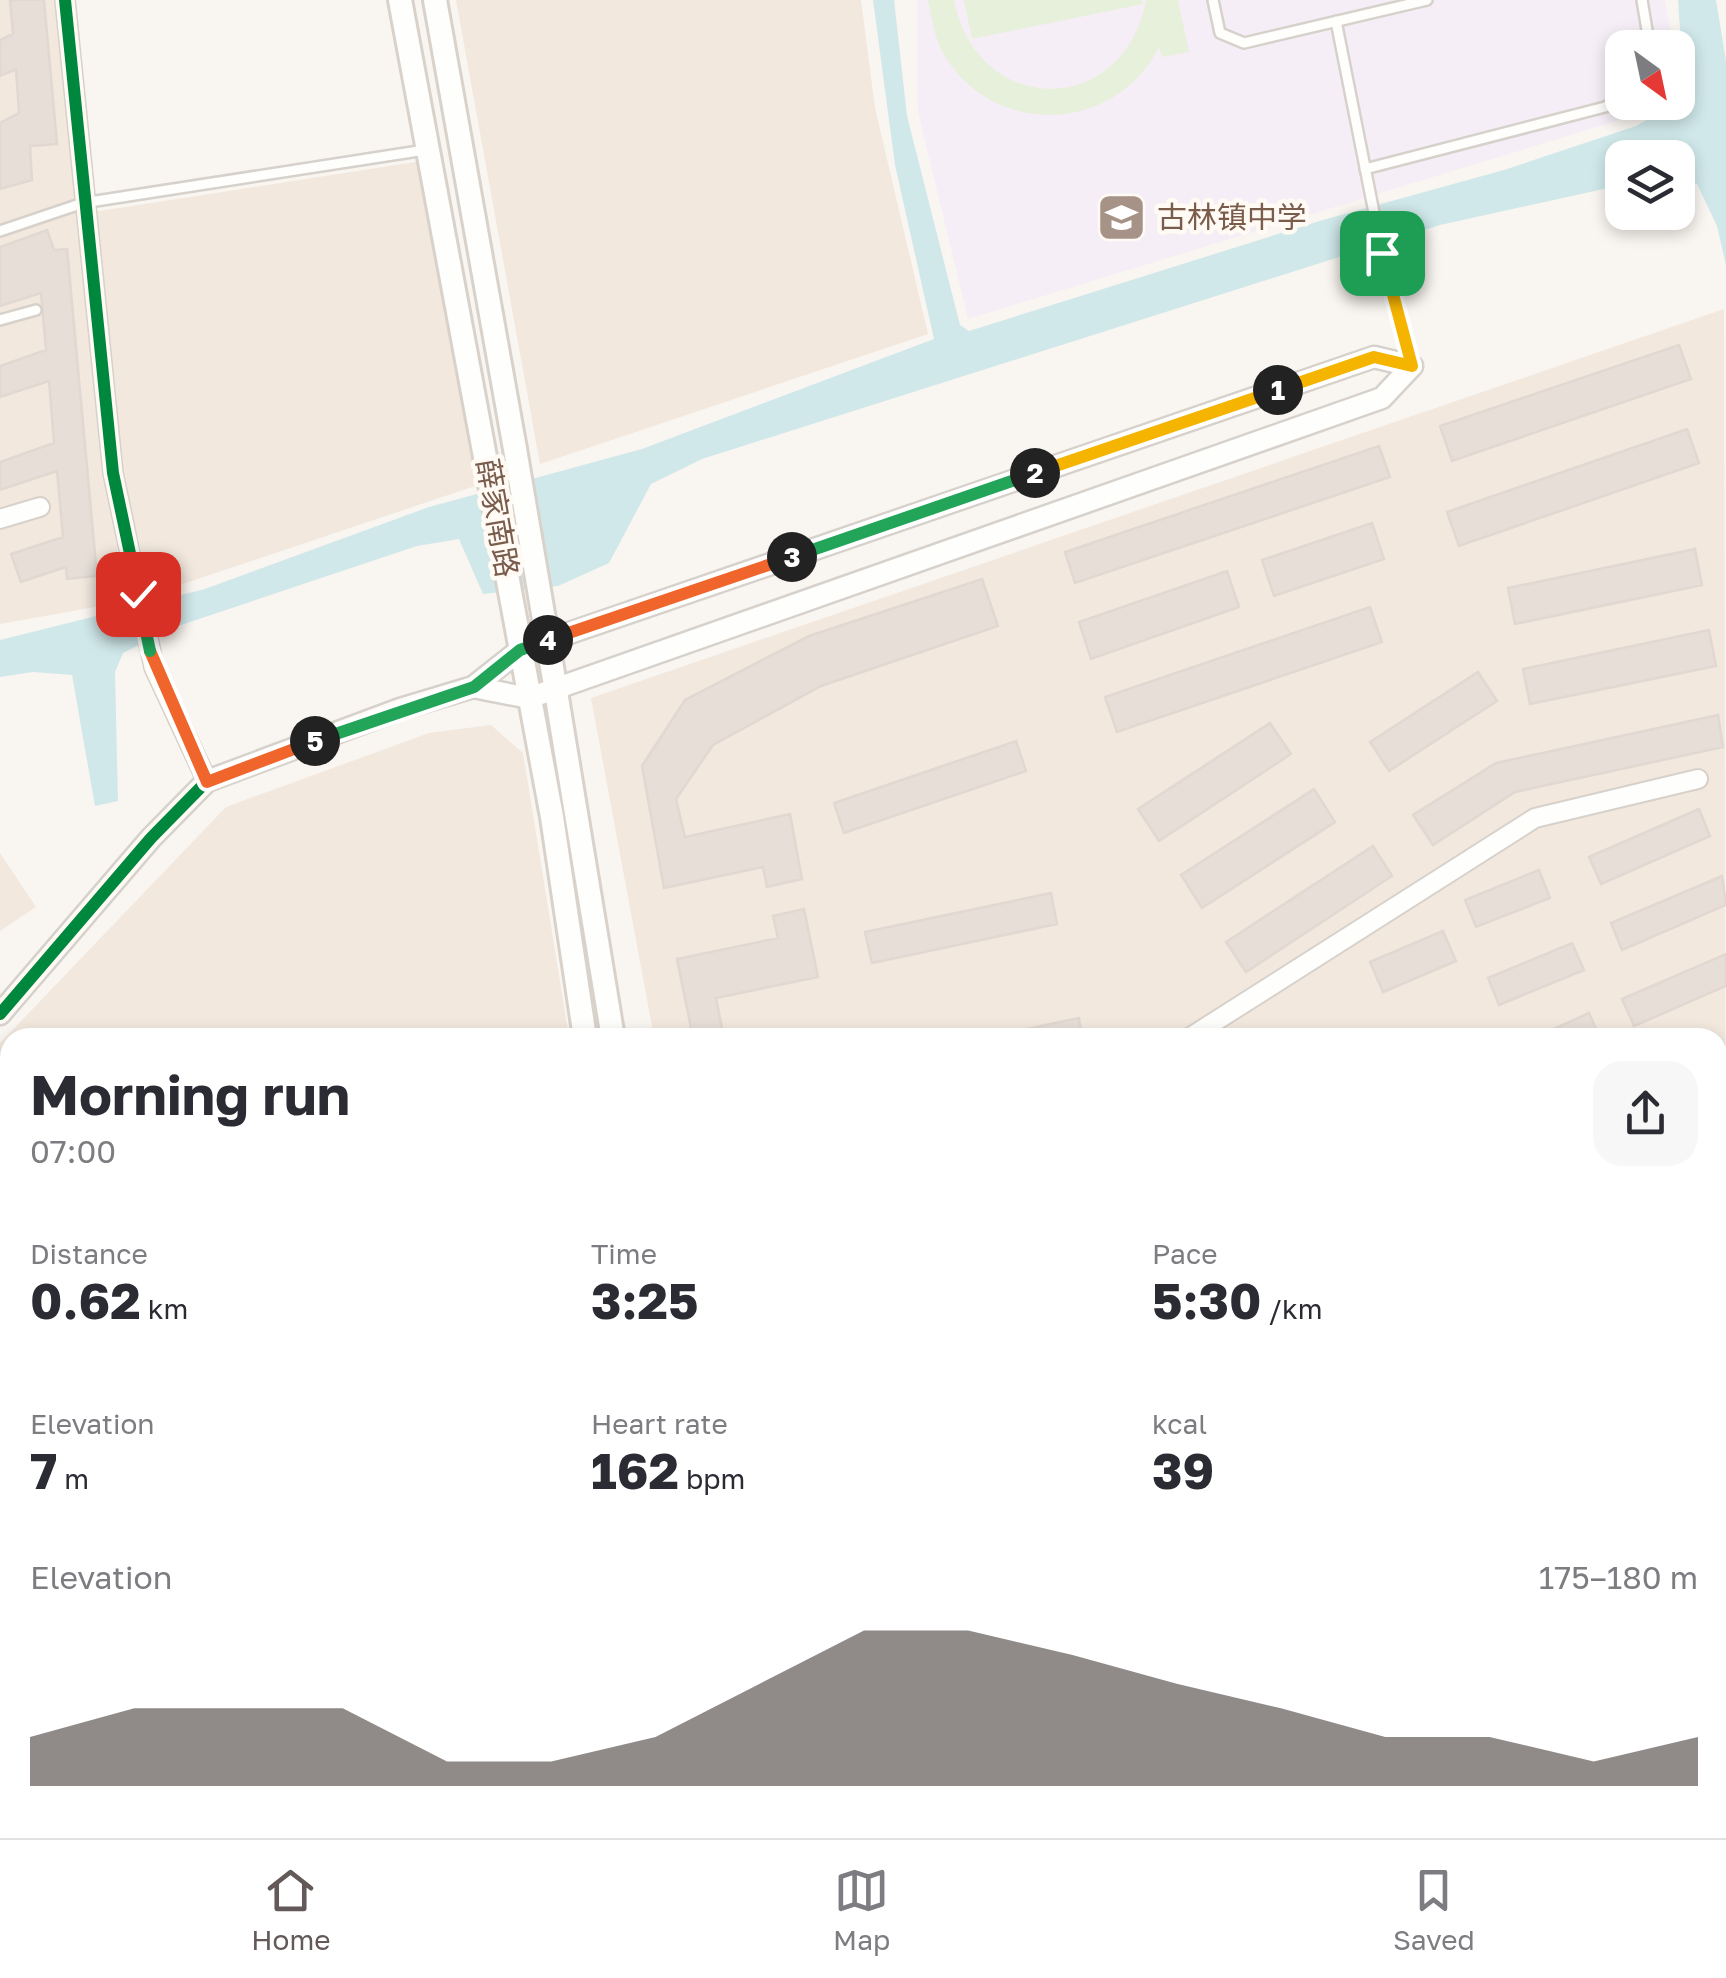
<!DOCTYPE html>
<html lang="en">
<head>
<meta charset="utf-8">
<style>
  :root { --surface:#fff; --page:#f7f7f7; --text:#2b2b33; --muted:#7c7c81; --line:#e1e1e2; --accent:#625958 }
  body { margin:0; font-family:"Golos Text","Noto Sans SC",sans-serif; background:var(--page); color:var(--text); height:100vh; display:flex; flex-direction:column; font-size:38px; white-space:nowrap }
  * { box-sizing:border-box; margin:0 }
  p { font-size:32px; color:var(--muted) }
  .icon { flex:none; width:55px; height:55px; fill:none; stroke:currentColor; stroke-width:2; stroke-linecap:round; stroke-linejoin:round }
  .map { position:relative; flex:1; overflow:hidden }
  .drawer { position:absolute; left:0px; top:1028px; width:1728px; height:812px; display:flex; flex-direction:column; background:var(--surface); border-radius:30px 30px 0 0; box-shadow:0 5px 15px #0003 }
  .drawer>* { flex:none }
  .needle { width:65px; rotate:147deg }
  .fabs { position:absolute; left:1605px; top:30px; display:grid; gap:20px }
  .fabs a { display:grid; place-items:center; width:90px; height:90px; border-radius:20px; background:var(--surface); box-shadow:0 5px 15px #0003; font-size:50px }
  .pin { position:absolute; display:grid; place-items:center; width:85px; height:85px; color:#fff; margin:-42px; border-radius:20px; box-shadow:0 5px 15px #0006 }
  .km { position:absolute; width:50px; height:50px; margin:-25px; border-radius:50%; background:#222; color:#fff; font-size:28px; line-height:50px; text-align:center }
  .round { display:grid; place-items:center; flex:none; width:105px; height:105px; border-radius:30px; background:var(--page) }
  .head { display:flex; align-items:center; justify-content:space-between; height:170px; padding:0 30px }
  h1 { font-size:55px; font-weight:700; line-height:75px }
  .metrics { display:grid; grid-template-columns:repeat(3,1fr); gap:15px; height:170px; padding:10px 30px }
  .metrics div { display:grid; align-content:center }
  .metrics b { font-size:50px; font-weight:700 }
  .metrics small { font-size:28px; font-weight:400 }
  .metrics p { font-size:28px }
  .chart { height:280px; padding:20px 30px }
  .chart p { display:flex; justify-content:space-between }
  .chart svg { width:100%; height:180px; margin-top:10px; fill:var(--accent); opacity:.7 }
  .tabs { display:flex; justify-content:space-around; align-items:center; height:140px; border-top:2px solid var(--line); background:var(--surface); font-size:28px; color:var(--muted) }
  .tabs a { display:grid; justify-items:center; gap:5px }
  .tabs .on { color:var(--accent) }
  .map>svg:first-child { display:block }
</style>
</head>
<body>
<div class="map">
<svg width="1726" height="1838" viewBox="0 0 1726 1838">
  <rect width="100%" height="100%" fill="#f9f5f0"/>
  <!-- residential -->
  <path fill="#f2e8de" d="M0 0H57L123 602 0 624Z
    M456 0H861L875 108 928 334 540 464Z
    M422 161 478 485 153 594 121 473 93 212Z
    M1724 309 1726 1481 1718 1485V1038L654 1037 591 698Z
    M491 725 523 753 569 1037 10 1038V1497L0 1501V1043L226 807 429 733Z
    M0 853 36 907 0 931Z
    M1726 1551V1838H1124L1141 1830H1718V1555Z"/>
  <!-- education -->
  <path fill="#f6eef6" d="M917 0H1665L1674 47 1622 48V102L1656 103 1633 116 968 319 918 112Z
    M10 1619V1830H679L683 1838H0V1623Z"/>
  <!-- green -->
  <path fill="#e7f0db" d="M928 0H954C977 118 1124 119 1146 0H1178L1189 52 1162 57 1159 47C1115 135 992 138 943 53 934 37 932 18 928 0Z
    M964 0H1142L1143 4 972 39Z
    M478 1830H657L660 1838H481Z"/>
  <!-- water -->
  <path fill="#d0e8ea" d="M873 0H894L907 116 960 325 969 331 1323 220 1504 170 1636 126 1678 102 1683 74 1678 0H1716L1726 61V265L1717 226 1697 184 1678 182V158H1622V185L1440 225 702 459 651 484 609 563 558 586 483 594 459 539 417 546 172 628 123 653 115 672 118 801 95 806 72 675 33 672 0 677V640L205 589 429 507 642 449 934 339 895 165Z"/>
  <!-- building -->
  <path fill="#e6ded7" stroke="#e2d8d2" stroke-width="2.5" d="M10 0H44L57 144 30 146 32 180 0 189V123L19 113 16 69 0 76V40L13 34Z
    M47 230 54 250 67 249 97 576 67 579 66 567 21 582 11 554 63 537 57 471 0 490V462L54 443 49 381 0 397V366L46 350 41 293 0 306V247Z
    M1679 345 1691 379 1452 461 1440 426Z
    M1687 429 1699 463 1459 546 1447 512Z
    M1379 446 1390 477 1075 583 1065 552Z
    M1372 523 1384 559 1274 596 1262 560Z
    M1695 549 1702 585 1515 624 1508 588Z
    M1227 571 1239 607 1091 659 1079 622Z
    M982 579 998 626 821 686 713 745 676 799 685 837 790 814 802 879 767 887 763 867 664 888 642 766 685 700 809 636Z
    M1370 607 1382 642 1117 732 1105 697Z
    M1709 630 1716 666 1530 704 1523 669Z
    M1478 672 1497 701 1389 771 1370 742Z
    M1718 715 1723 747 1515 792 1433 845 1413 815 1496 763Z
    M1270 723 1291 754 1159 841 1138 809Z
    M1016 741 1026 771 844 833 834 803Z
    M1314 789 1335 822 1202 908 1181 875Z
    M1699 809 1710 836 1601 884 1589 857Z
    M1373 846 1392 876 1246 972 1226 942Z
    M1539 870 1550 898 1476 927 1465 900Z
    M1722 876 1726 905 1622 950 1611 923Z
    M1051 893 1057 924 872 963 865 932Z
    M804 909 818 977 716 998 724 1038H693L677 959 778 938 773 916Z
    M1443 931 1456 961 1383 992 1370 962Z
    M1572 943 1584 970 1499 1005 1488 978Z
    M1726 954V986L1634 1026 1622 999Z
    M1589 1013 1600 1038H1534Z
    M1079 1018 1082 1038H1017V1031Z"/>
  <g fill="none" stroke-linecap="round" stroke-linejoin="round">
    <defs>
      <path id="service" d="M1213 0 1220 33 1244 43 1427 0
        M1642 0 1650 48
        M1336 21 1382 253 1412 365
        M1365 169 1605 107 1622 98
        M0 231 83 203 425 150
        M0 320 36 310
        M0 1691 10 1686
        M1718 1771 1726 1768
        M456 1830 461 1838
        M1289 1830 1293 1838
        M1549 1838 1569 1830"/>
      <path id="minor" d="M65 0 113 473 154 667 207 781
        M0 519 40 507
        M1189 1038 1535 818 1698 779
        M1718 1532 1726 1528
        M1049 1838 1066 1830"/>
      <path id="tertiary" d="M473 687 529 698 1382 398 1412 366
        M0 1014 151 838 207 781 400 709 473 687 520 650 1374 357 1412 366"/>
      <path id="secondary" d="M400 0 552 817 585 1038
        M435 0 515 449
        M548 643 613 1038
        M778 1830 780 1838
        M812 1830 814 1838"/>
    </defs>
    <!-- service casing -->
    <use href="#service" stroke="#d7d1cb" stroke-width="14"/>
    <!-- minor casing -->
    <use href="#minor" stroke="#d7d1cb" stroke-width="22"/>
    <!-- tertiary casing -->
    <use href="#tertiary" stroke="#d7d1cb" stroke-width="25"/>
    <!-- secondary casing -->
    <use href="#secondary" stroke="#d9d2cb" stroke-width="28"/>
    <!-- service -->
    <use href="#service" stroke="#fefefd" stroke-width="9"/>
    <!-- minor -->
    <use href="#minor" stroke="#fefefd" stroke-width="18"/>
    <!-- tertiary -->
    <use href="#tertiary" stroke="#fefefd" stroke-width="20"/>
    <!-- secondary -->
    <use href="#secondary" stroke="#fefefd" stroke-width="22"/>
    <defs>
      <path id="secondary-bridge" d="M515 449 548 643"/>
    </defs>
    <!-- secondary-bridge casing -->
    <use href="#secondary-bridge" stroke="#d9d2cb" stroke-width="28" stroke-linecap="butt"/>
    <!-- secondary-bridge -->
    <use href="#secondary-bridge" stroke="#fefefd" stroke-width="22"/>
    <defs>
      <path id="cycleway" d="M65 0 113 473 154 667 207 781
        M0 1014 151 838 207 781 400 709 473 687 520 650 1374 357 1412 366"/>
    </defs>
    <!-- cycleway casing -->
    <use href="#cycleway" stroke="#fffaf3" stroke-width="19"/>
    <!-- cycleway -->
    <use href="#cycleway" stroke="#00873e" stroke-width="12"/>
  </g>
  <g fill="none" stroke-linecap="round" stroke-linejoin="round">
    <defs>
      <path id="split-1" d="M1278 390 1374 357 1412 366 1382 253"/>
      <path id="split-2" d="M1035 473 1278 390"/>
      <path id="split-3" d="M792 557 1035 473"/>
      <path id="split-4" d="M548 640 792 557"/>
      <path id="split-5" d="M315 741 474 687 520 650 548 640"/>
      <path id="split-6" d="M150 651 207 782 315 741"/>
      <path id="split-7" d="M138 594 150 651"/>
    </defs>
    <!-- split-1 casing -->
    <use href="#split-1" stroke="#fff" stroke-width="20"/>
    <!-- split-2 casing -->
    <use href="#split-2" stroke="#fff" stroke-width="20"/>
    <!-- split-3 casing -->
    <use href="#split-3" stroke="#fff" stroke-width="20"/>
    <!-- split-4 casing -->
    <use href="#split-4" stroke="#fff" stroke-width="20"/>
    <!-- split-5 casing -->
    <use href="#split-5" stroke="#fff" stroke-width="20"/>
    <!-- split-6 casing -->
    <use href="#split-6" stroke="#fff" stroke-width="20"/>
    <!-- split-7 casing -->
    <use href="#split-7" stroke="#fff" stroke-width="20"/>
    <!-- split-1 -->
    <use href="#split-1" stroke="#f5b400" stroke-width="12"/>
    <!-- split-2 -->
    <use href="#split-2" stroke="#f5b400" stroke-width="12"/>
    <!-- split-3 -->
    <use href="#split-3" stroke="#22a559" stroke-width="12"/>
    <!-- split-4 -->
    <use href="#split-4" stroke="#f0652b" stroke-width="12"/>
    <!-- split-5 -->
    <use href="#split-5" stroke="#22a559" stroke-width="12"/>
    <!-- split-6 -->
    <use href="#split-6" stroke="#f0652b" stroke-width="12"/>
    <!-- split-7 -->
    <use href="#split-7" stroke="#22a559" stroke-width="12"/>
  </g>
  <!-- icons -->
  <defs>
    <symbol id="school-square" viewBox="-11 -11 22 22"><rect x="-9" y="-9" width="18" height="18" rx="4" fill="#a69286" stroke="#fffaf3"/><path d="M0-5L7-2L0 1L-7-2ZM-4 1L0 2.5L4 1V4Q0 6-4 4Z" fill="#fff"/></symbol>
  </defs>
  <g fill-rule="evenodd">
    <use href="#school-square" x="1094" y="190" width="55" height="55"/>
  </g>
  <g text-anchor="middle" stroke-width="9" stroke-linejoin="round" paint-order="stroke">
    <!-- poi labels -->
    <g font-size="30" fill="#7a5c4d" stroke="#fffaf3" text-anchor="start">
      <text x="1157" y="228">古林镇中学</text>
    </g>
    <!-- street labels -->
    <g font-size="30" fill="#7a5c4d" stroke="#fffaf3">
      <text transform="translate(497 518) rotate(80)" y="10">薛家南路</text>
    </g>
  </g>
</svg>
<div class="fabs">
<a><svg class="needle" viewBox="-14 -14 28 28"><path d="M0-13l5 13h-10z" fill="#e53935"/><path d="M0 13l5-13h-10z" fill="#7c7c81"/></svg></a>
<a><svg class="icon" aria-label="layers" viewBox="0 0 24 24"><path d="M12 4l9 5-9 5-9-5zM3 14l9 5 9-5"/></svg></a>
</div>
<div class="pin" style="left:1382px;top:253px;background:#1e9e55"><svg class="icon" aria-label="arrive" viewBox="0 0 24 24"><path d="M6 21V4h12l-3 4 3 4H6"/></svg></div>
<div class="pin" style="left:138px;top:594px;background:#d93025"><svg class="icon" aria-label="check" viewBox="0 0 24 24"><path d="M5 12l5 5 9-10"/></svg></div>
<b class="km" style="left:1278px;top:390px">1</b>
<b class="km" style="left:1035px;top:473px">2</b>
<b class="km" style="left:792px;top:557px">3</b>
<b class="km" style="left:548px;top:640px">4</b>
<b class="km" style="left:315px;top:741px">5</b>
<section class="drawer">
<div class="head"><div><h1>Morning run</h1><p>07:00</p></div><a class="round"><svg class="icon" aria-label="share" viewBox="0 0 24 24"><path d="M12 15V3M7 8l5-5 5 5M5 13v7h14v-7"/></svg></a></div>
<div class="metrics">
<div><p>Distance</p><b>0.62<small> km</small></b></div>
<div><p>Time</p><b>3:25</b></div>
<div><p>Pace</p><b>5:30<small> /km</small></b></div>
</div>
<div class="metrics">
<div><p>Elevation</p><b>7<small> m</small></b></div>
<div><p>Heart rate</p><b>162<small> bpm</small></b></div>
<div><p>kcal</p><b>39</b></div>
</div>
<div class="chart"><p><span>Elevation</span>175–180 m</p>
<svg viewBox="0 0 160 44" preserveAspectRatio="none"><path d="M0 44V32L10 25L20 25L30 25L40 38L50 38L60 32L70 19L80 6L90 6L100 12L110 19L120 25L130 32L140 32L150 38L160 32V44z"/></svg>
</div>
</section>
</div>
<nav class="tabs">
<a class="on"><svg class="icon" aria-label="home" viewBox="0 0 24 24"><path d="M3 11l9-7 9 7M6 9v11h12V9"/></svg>Home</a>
<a><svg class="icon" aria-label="map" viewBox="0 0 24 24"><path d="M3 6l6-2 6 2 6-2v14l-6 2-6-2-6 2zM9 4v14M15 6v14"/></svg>Map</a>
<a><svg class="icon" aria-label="saved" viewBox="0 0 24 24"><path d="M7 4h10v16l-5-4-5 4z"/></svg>Saved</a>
</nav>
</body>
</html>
